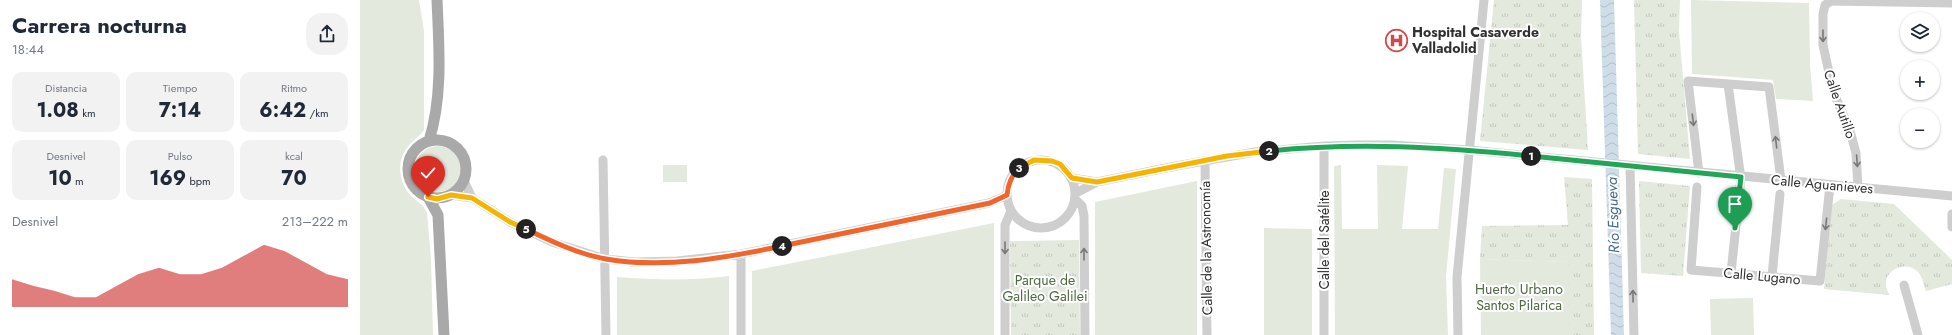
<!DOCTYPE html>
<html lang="es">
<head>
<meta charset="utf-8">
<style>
  :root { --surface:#fff; --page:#f2f2f3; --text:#1f2937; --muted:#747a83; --accent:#d34848 }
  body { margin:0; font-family:Jost,sans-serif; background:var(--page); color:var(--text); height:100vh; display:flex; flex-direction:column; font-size:15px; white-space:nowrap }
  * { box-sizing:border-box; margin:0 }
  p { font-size:13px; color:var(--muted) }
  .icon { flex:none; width:22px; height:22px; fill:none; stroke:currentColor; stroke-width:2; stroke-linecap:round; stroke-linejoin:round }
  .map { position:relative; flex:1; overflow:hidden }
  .drawer { display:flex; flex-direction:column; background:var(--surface); width:360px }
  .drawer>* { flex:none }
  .fabs { position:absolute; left:1540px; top:12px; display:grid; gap:8px }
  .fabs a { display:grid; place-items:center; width:40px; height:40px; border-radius:50%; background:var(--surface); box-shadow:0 1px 3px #0004; font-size:20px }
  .pin { position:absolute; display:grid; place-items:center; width:34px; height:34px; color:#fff; margin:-41px -17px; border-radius:50% 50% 50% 0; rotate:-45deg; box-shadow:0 0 4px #0007 }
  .pin .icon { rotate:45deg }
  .km { position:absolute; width:20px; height:20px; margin:-10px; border-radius:50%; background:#222; color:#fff; font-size:11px; line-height:20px; text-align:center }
  .round { display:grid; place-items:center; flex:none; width:42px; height:42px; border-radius:16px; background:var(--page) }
  .overview { display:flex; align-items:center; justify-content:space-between; height:68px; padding:0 12px }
  h1 { font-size:22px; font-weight:700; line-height:30px }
  .figures { display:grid; grid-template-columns:repeat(3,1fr); gap:6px; height:68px; padding:4px 12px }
  .figures div { display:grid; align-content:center; border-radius:10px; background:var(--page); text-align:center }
  .figures b { font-size:20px; font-weight:700 }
  .figures small { font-size:11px; font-weight:400 }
  .figures p { font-size:11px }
  .chart { height:112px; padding:8px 12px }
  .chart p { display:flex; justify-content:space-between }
  .chart svg { width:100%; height:72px; margin-top:4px; fill:var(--accent); opacity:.7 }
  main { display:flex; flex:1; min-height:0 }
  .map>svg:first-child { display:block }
</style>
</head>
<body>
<main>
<section class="drawer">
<div class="overview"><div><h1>Carrera nocturna</h1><p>18:44</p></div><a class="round"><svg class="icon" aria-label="share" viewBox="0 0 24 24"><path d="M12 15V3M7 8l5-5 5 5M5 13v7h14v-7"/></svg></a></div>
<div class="figures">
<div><p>Distancia</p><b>1.08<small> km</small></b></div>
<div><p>Tiempo</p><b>7:14</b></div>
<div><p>Ritmo</p><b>6:42<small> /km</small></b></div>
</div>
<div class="figures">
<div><p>Desnivel</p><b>10<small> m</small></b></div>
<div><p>Pulso</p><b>169<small> bpm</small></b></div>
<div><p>kcal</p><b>70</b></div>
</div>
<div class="chart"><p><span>Desnivel</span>213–222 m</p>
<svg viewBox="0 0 160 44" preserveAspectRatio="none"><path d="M0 44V27L10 31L20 34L30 38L40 38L50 31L60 24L70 20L80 24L90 24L100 20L110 13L120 6L130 10L140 17L150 24L160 27V44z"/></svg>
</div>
</section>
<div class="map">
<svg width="1592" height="335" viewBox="0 0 1592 335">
  <defs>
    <pattern id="park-tufts" width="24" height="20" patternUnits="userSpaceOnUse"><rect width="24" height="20" fill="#e3e9dd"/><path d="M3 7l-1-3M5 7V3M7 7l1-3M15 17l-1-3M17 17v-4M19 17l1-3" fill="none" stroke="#c3c8be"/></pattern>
    <pattern id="water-waves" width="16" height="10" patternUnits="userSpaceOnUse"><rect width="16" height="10" fill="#cfdde9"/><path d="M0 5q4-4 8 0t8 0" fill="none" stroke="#b2bec8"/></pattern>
  </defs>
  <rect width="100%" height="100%" fill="#fff"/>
  <!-- green -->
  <path fill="#e3e9dd" d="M0 0H59L64 31V130C60 136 53 140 49 145 36 160 38 182 51 196 58 203 64 204 67 213L71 260 73 335H0Z
    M1331 0 1449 3 1450 64 1453 101 1416 99 1413 80 1332 74Z
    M55 169a23 23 0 1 1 46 0a23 23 0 1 1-46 0Z
    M303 165H327V182H303Z
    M981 165 982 229H1018L1017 165 1048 166 1042 229H1078L1084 168 1096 169 1086 276 1088 335H975L974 166Z
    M837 181V335H735V202Z
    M634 223V335H392V271Z
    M904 228 952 229V335H904Z
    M1120 259 1208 262V335H1121Z
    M369 276V335H257V277C295 280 331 281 369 276Z
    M1393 298 1394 335H1351L1350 299Z"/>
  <!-- park -->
  <path fill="url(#park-tufts)" d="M1134 0H1222L1221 37 1228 150 1120 141Z
    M1274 0H1320L1319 31 1330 159 1278 154Z
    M1204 177 1232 179 1234 335H1208V262L1120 259 1122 226 1208 225Z
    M1279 181 1330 186 1323 276 1281 273Z
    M1481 199 1534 204 1592 260V284L1566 291C1564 285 1562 275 1557 271 1546 261 1524 269 1526 286 1526 288 1528 292 1529 295L1464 289 1472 205Z
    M719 240 720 335H651L650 241Z"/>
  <!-- water -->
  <path fill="url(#water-waves)" d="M1240 0H1254L1264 335H1251Z"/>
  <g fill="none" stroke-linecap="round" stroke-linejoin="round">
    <!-- minor -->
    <path stroke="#cecece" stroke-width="9" d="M1368 84 1380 172
      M964 146V335
      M647 194a34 34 0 1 1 68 0a34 34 0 1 1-68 0Z
      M243 160 246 335
      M845 161 847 335
      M1270 166 1274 335
      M1339 173 1328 81 1409 87 1421 180
      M712 178 737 182
      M104 181 112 198
      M1337 187 1331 270 1460 281 1470 185
      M1498 188 1496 153 1490 131 1473 91 1463 45V14L1465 5 1471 1 1592 3
      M716 193 737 182 816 166 895 152 964 146 996 145H1032L1109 150 1592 196
      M91 195 112 198 150 222 192 242 245 259 274 262 317 261 381 254 629 203 647 195
      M715 199 722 206 724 216 725 335
      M1592 214V227
      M381 254V335
      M1371 273 1381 177
      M1412 276 1420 194
      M1544 285 1558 335
      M645 335V225L651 211
      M1098 335 1097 277 1124 0"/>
    <!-- major -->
    <path stroke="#a9a9a9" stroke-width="11" d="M48 169a29 29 0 1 1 58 0a29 29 0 1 1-58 0Z
      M69 141C83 96 79 47 77 0
      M68 197 78 215 84 335"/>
  </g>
  <!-- one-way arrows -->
  <defs><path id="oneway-shaft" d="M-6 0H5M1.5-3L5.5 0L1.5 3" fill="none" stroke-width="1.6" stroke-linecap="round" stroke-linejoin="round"/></defs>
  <g stroke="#787878">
    <use href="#oneway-shaft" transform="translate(1463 36) rotate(90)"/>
    <use href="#oneway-shaft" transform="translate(1333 120) rotate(83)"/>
    <use href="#oneway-shaft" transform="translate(1416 142) rotate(-97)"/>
    <use href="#oneway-shaft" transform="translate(1497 161) rotate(86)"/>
    <use href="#oneway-shaft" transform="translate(1466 224) rotate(96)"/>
    <use href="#oneway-shaft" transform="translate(645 248) rotate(90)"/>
    <use href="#oneway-shaft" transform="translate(724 254) rotate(-90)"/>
    <use href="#oneway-shaft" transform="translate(1273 296) rotate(-91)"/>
  </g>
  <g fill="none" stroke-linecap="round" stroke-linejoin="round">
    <defs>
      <path id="split-1" d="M1171 156 1381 177 1375 228"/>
      <path id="split-2" d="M909 151C997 142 1083 147 1171 156"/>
      <path id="split-3" d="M659 168 674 160 692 161 700 164 712 178 737 182 867 156 909 151"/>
      <path id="split-4" d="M422 246 630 203 647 195C648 184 651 176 659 168"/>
      <path id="split-5" d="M166 229C191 241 218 254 246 259 304 269 365 258 422 246"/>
      <path id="split-6" d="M68 197 77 199 91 195 112 198 150 222 166 229"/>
    </defs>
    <!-- split-1 casing -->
    <use href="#split-1" stroke="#fff" stroke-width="8"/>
    <!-- split-2 casing -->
    <use href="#split-2" stroke="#fff" stroke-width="8"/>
    <!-- split-3 casing -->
    <use href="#split-3" stroke="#fff" stroke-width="8"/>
    <!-- split-4 casing -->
    <use href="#split-4" stroke="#fff" stroke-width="8"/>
    <!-- split-5 casing -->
    <use href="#split-5" stroke="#fff" stroke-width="8"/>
    <!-- split-6 casing -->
    <use href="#split-6" stroke="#fff" stroke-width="8"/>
    <!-- split-1 -->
    <use href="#split-1" stroke="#22a559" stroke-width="5"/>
    <!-- split-2 -->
    <use href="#split-2" stroke="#22a559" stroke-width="5"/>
    <!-- split-3 -->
    <use href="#split-3" stroke="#f5b400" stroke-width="5"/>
    <!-- split-4 -->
    <use href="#split-4" stroke="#f0652b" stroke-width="5"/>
    <!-- split-5 -->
    <use href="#split-5" stroke="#f0652b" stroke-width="5"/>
    <!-- split-6 -->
    <use href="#split-6" stroke="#f5b400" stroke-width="5"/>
  </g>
  <!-- icons -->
  <defs>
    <symbol id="hospital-ring" viewBox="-11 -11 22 22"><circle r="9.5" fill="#fff" stroke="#d34848" stroke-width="1.5"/><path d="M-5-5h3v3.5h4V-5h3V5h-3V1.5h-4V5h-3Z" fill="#d34848"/></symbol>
  </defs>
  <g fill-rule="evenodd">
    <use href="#hospital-ring" x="1024" y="28" width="25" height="25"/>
  </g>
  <g text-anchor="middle" stroke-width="4" stroke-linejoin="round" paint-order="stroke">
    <!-- poi labels -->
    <g font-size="14" font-weight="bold" fill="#313131" stroke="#fff" text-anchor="start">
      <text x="1052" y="37">Hospital Casaverde<tspan x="1052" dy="16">Valladolid</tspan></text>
    </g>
    <!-- street labels -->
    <g font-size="14" fill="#313131" stroke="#fff">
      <text transform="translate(1480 104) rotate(71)" y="5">Calle Autillo</text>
      <text transform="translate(1462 184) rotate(5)" y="5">Calle Aguanieves</text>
      <text transform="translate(964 240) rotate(-90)" y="5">Calle del Satélite</text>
      <text transform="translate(846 248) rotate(-91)" y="5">Calle de la Astronomía</text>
      <text transform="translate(1402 276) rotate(5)" y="5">Calle Lugano</text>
    </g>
    <!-- park labels -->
    <g font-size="14" fill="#516842" stroke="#fff">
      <text x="685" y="285">Parque de<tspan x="685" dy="16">Galileo Galilei</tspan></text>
      <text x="1159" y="294">Huerto Urbano<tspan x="1159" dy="16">Santos Pilarica</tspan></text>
    </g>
    <!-- water labels -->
    <g font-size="15" font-style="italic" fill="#476c8b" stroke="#fff">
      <text transform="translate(1253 215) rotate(-92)" y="5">Río Esgueva</text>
    </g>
  </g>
</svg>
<div class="fabs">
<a><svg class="icon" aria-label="layers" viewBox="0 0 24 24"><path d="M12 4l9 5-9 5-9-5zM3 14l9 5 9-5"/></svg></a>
<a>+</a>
<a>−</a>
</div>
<div class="pin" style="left:1375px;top:228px;background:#1e9e55"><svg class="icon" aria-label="arrive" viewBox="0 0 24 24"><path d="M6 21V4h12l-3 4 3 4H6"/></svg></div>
<div class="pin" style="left:68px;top:197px;background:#d93025"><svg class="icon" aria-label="check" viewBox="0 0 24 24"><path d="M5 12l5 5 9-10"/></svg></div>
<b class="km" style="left:1171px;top:156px">1</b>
<b class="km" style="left:909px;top:151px">2</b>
<b class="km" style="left:659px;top:168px">3</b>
<b class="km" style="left:422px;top:246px">4</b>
<b class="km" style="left:166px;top:229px">5</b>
</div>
</main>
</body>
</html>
